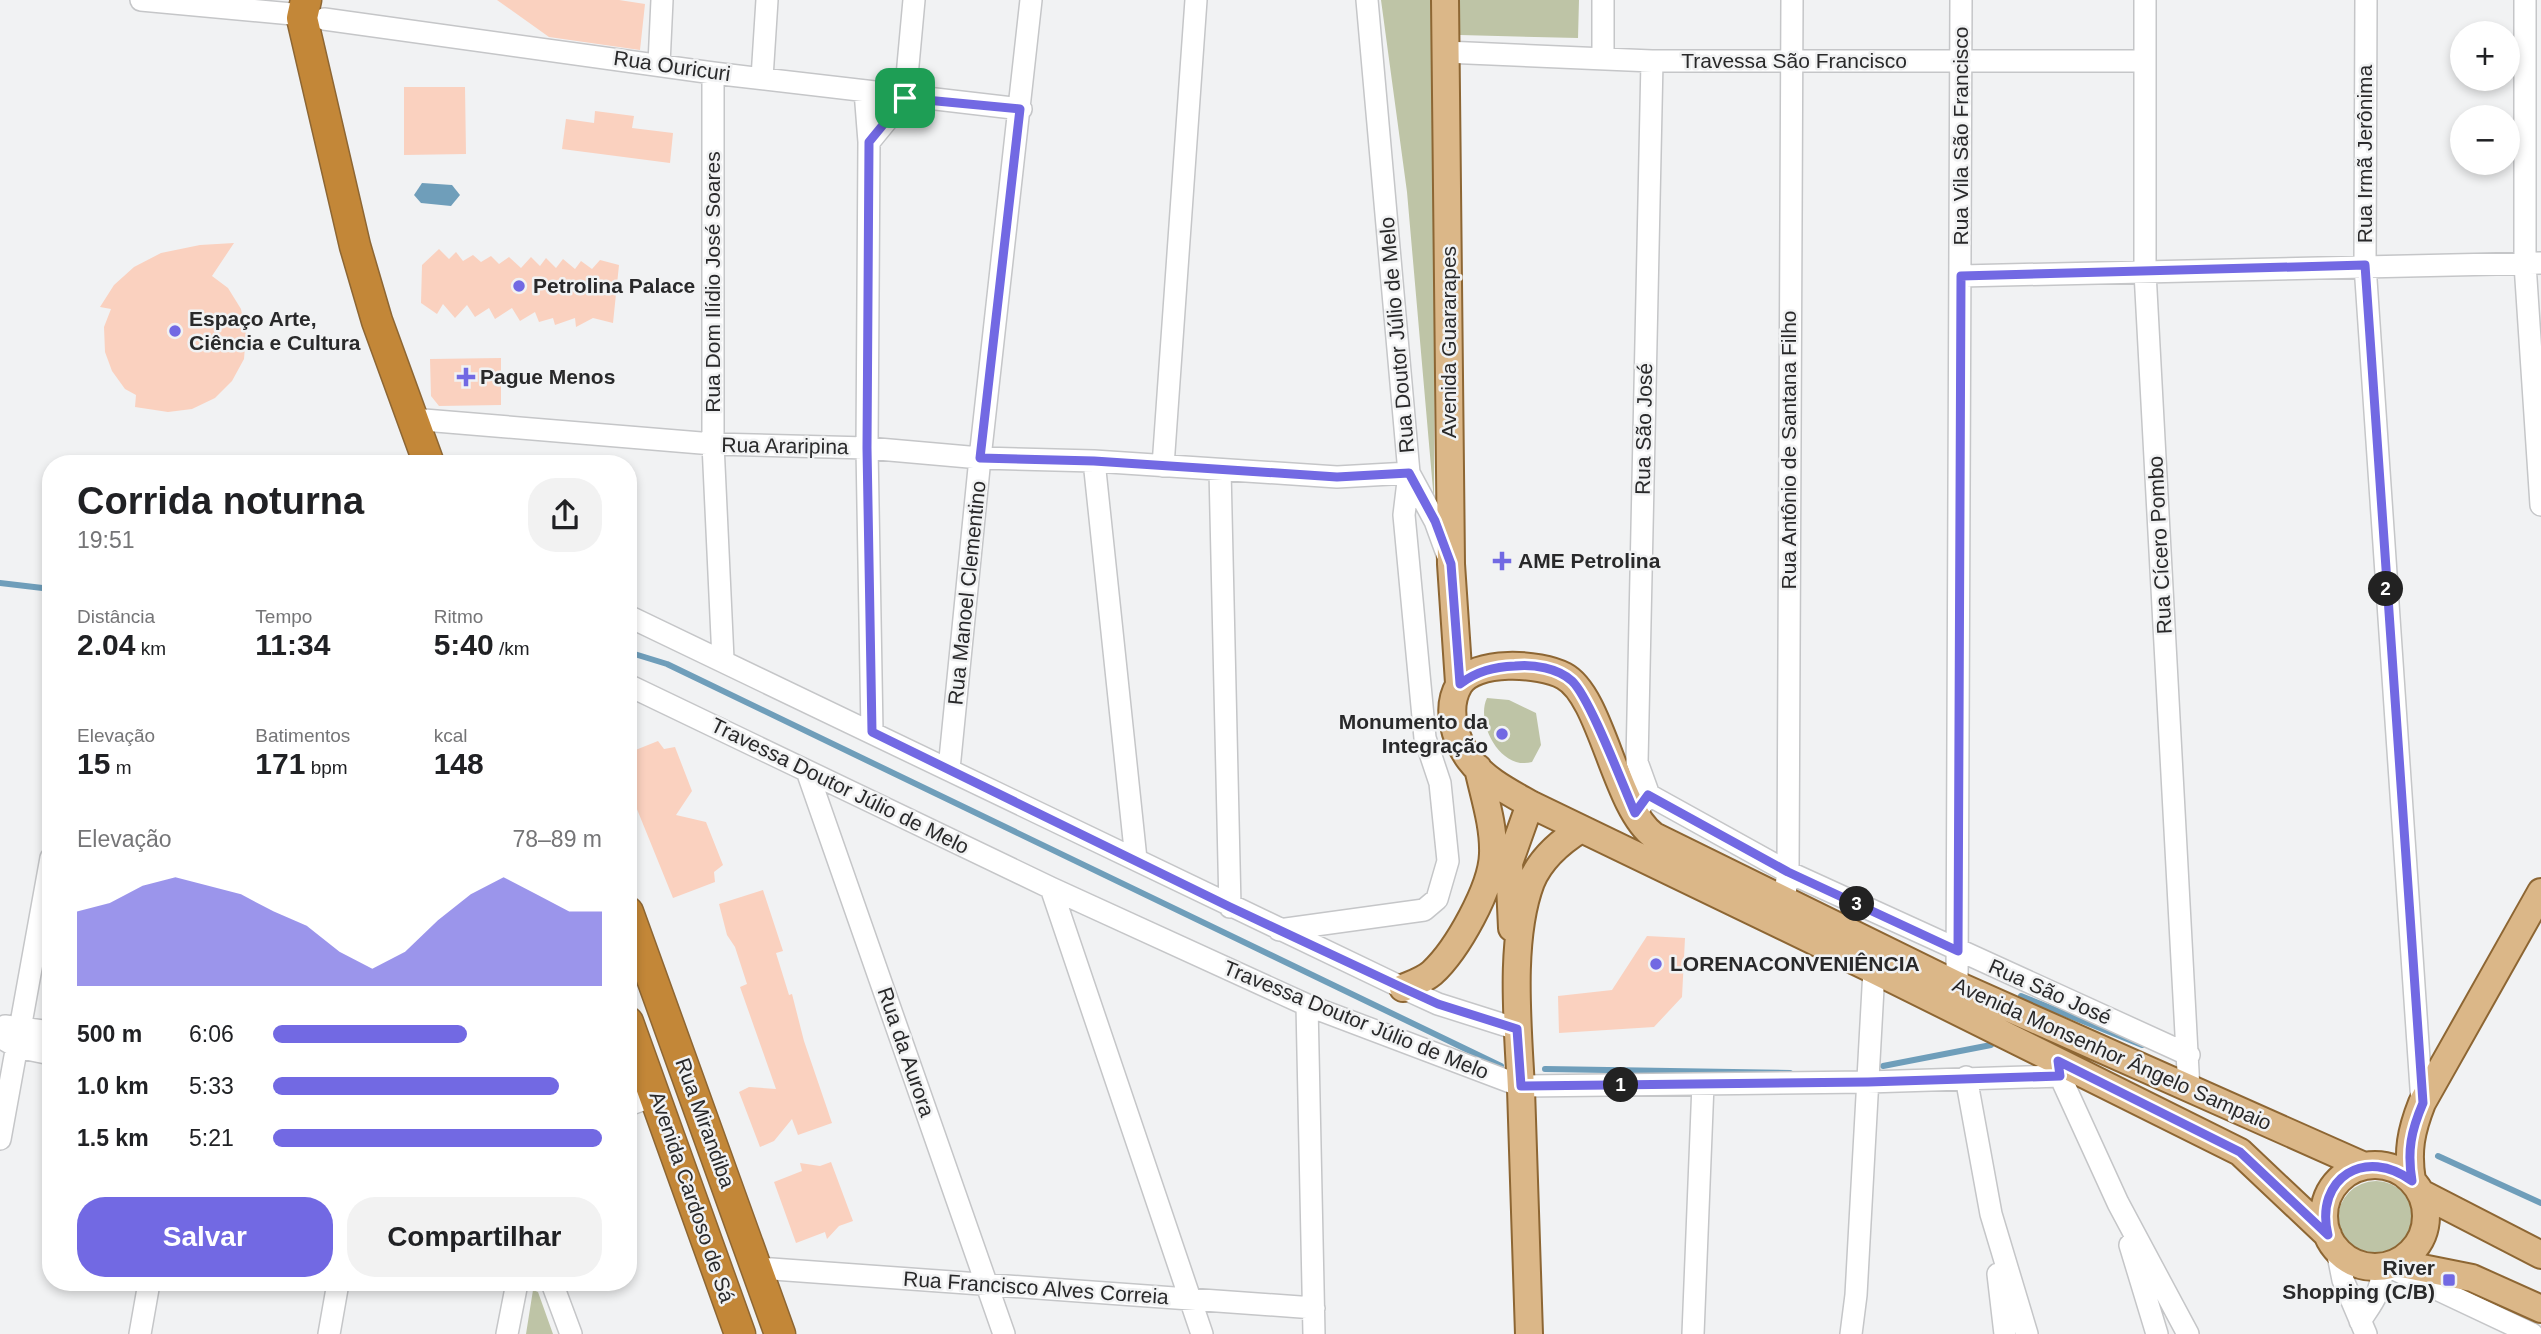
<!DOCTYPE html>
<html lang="pt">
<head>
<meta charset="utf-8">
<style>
  :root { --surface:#fff; --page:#f2f2f2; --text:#202124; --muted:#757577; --accent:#7269e3 }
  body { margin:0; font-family:Helvetica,sans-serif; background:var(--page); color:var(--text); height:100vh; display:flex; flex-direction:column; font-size:26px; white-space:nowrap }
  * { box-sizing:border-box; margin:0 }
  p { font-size:23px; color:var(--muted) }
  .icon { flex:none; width:38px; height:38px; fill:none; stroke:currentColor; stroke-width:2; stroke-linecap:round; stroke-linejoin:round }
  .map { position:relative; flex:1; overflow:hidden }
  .sheet { position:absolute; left:42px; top:455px; width:595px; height:836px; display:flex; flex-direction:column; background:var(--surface); border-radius:28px; box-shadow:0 4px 10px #0003 }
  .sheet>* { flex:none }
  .controls { position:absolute; left:2450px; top:21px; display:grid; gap:14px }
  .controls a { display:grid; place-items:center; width:70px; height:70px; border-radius:50%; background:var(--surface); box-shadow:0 4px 10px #0003; font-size:35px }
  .pin { position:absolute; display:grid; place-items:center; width:60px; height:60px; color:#fff; margin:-30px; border-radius:14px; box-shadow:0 4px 10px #0006 }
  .km { position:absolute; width:35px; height:35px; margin:-18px; border-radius:50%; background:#222; color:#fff; font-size:19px; line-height:35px; text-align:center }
  .round { display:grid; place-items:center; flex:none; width:74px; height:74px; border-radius:28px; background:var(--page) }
  .summary { display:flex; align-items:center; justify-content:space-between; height:119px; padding:0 35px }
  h1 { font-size:38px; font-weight:700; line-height:52px }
  .stats { display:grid; grid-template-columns:repeat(3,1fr); gap:10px; height:119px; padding:7px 35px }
  .stats div { display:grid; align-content:center }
  .stats b { font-size:30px; font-weight:700 }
  .stats small { font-size:19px; font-weight:400 }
  .stats p { font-size:19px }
  .chart { height:196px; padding:14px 35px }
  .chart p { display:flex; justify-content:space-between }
  .chart svg { width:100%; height:126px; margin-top:7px; fill:var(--accent); opacity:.7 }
  .primary-button { display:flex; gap:14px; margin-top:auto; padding:14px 35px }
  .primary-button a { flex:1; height:80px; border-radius:28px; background:var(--accent); color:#fff; font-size:28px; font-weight:700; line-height:80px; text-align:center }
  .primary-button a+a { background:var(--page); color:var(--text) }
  ul { padding:0 35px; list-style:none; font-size:23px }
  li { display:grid; grid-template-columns:112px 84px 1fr; align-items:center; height:52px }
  li i { height:18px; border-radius:9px; background:var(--accent) }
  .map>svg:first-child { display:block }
</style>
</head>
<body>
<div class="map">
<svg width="2541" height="1334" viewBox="0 0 2541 1334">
  <rect width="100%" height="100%" fill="#f1f2f3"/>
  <!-- green -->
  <path fill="#bec4a6" d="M1381 0H1436L1434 501 1407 192Z
    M1460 0H1579L1578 38 1460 35Z
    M1487 698 1509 700 1536 713 1541 745 1532 762C1501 771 1475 723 1487 698Z
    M2338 1219a38 38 0 1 1 76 0a38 38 0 1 1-76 0Z
    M533 1290 538 1292 553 1334H526Z"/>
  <!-- water -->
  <path fill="#6f9eba" d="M422 183 452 185 460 195 451 206 421 203 414 195Z"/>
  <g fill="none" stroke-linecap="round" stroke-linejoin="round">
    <!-- stream -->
    <path stroke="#6f9eba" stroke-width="6" d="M0 583 51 589
      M628 652 667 664 1501 1066
      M2021 996 2142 1045
      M1883 1066 1991 1045
      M1545 1069 1790 1073
      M2438 1156 2541 1203"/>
  </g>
  <!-- building -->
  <path fill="#fad1bf" d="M497 0H619L645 4 640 50 549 37Z
    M404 87H465L466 154 404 155Z
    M595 111 634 116 632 128 673 133 670 163 562 149 566 119 594 123Z
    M234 243 212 276 228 288 241 309 246 334 244 359 232 381 215 398 192 409 168 412 135 407 136 395 125 389 112 371 105 352 104 327 111 309 100 307 114 285 134 267 161 253 200 245Z
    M439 249 449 259 456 252 463 261 473 255 481 262 491 256 499 264 509 257 521 268 531 257 540 266 546 258 556 268 563 259 575 269 581 261 592 269 600 260 619 265 613 323 593 318 576 327 575 318 555 325 553 318 539 322 535 312 520 321 512 308 495 319 489 308 475 317 467 305 455 318 443 304 437 314 421 303 422 265Z
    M501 358V405L439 406 431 396 430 359Z
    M658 741 664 749 675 747 692 791 676 815 706 822 723 865 714 872 715 882 673 898 628 787V753Z
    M763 890 783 951 776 953 789 995 792 994 804 1041 832 1123 798 1135 792 1119 774 1141 760 1147 739 1092 749 1087 776 1089 740 987 747 984 735 947 727 935 719 904Z
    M1647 936 1685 938 1682 997 1654 1027 1559 1033 1558 996 1612 990Z
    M831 1162 853 1221 839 1226 827 1239 825 1232 796 1243 774 1182 802 1171 800 1163 820 1166Z"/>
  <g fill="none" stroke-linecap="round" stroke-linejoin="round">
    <defs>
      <path id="minor" d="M141 0 303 15
        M2145 0V272L2189 1090
        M2366 0 2365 265 2422 1103
        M2525 0V264L2541 505
        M324 19 713 73 1021 109
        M1445 52 1652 61H2143
        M1603 58V0
        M659 64 662 0
        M713 73V444L723 659
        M762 78 767 0
        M865 91 869 142 867 448 872 732
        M869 142 905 98 914 0
        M1961 276 2541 263
        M412 419 713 444 867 448 980 458 1094 461 1337 477 1409 473
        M1094 461 1136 859
        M1163 466 1196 0
        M1220 470 1230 907
        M1409 473 1435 521 1447 554
        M628 616 1403 988 1438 1004 1517 1029
        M628 685 1051 888 1307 1005 1521 1086 1868 1082 2060 1076
        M949 769 980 458 1031 0
        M807 771 1004 1334
        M1649 795 1788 872 2189 1055
        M1635 813 1649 795 1637 762 1652 61
        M1051 888 1202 1334
        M1784 900 1788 872 1792 0
        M1279 930 1424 910 1437 899 1448 861 1440 783 1425 738 1404 515 1409 473 1367 0
        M1957 985 1961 0
        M1307 1005 1314 1334
        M5 1026 51 1032
        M0 1037 17 1047 51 1054
        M2058 1062 2060 1076 2118 1203 2188 1334
        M1966 1077 1991 1214 2027 1334
        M628 1105 656 1095
        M0 1139 51 858
        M2130 1245 2157 1334
        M2337 1250 2343 1280 2366 1334
        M758 1268 1314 1308
        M2394 1269 2532 1334
        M1998 1274 2005 1334
        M552 1283 571 1334
        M2360 1321C2372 1303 2384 1289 2381 1267
        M140 1334 149 1283
        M329 1334 338 1283
        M507 1334 517 1283
        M1693 1334 1703 1084
        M1851 1334 1856 1295 1874 970"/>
      <path id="major" d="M1445 0 1451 564 1459 683
        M1512 928 1509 863 1530 804
        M1403 988C1412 984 1424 980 1432 973 1457 950 1492 888 1493 854 1494 825 1484 796 1478 768
        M2324 1216a51 51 0 1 1 102 0a51 51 0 1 1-102 0Z
        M2412 1181C2407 1151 2411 1131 2422 1103L2541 892
        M2421 1193 2541 1255
        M2328 1235 2240 1152 1874 970 1530 804C1509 792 1485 780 1470 760 1455 740 1445 709 1459 685 1474 659 1540 663 1564 676 1602 696 1615 808 1654 836L1957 985 2364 1166
        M2397 1263 2472 1278 2541 1309
        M1529 1334C1526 1252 1524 1170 1521 1089 1518 1027 1509 940 1531 882 1541 858 1560 842 1581 829"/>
      <path id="highway" d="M306 0 302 18 355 246 377 321 429 464
        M628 912 780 1334
        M628 1022 740 1334"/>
    </defs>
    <!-- minor casing -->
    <use href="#minor" stroke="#c5c6c8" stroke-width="24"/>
    <!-- major casing -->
    <use href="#major" stroke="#8d6633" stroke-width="30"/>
    <!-- highway casing -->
    <use href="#highway" stroke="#8d6633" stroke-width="33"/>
    <!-- minor -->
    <use href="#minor" stroke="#fff" stroke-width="21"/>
    <!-- major -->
    <use href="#major" stroke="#dbb788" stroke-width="26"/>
    <!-- highway -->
    <use href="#highway" stroke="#c38738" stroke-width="30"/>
  </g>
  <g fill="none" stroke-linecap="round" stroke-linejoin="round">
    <defs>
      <path id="route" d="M905 98 1020 109 980 458 1094 461 1337 477 1409 473 1435 521 1451 564 1460 684C1477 671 1494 667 1515 666 1533 664 1558 668 1572 681 1590 698 1623 786 1635 813L1648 795 1788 872 1958 951 1961 276 2365 265 2423 1103C2411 1131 2407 1151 2412 1181 2366 1146 2314 1178 2328 1235L2240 1152 2058 1061 2060 1076 1868 1082 1521 1086 1517 1029 1438 1004 1403 988 1230 907 872 732 867 448 869 142Z"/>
    </defs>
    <!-- route casing -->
    <use href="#route" stroke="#fff" stroke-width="14"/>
    <!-- route -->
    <use href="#route" stroke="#7269e3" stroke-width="9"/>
  </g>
  <!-- markers -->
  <g fill="#7269e3" stroke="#f1f2f3" stroke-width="2.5">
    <circle cx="519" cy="286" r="7"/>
    <circle cx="175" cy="331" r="7"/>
    <path d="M462.5 366.5h7v7h7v7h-7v7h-7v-7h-7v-7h7z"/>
    <path d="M1498.5 550.5h7v7h7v7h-7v7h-7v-7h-7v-7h7z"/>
    <circle cx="1502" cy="734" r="7"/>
    <circle cx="1656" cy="964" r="7"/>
    <rect x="2442" y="1273" width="14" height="14" rx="3.5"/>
  </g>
  <g text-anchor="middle" stroke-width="5" stroke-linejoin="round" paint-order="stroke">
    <!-- street labels -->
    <g font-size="21" fill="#29292a" stroke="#f1f2f3">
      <text x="1794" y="68">Travessa São Francisco</text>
      <text transform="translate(672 66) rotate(8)" y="7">Rua Ouricuri</text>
      <text transform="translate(1961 136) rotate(-90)" y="7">Rua Vila São Francisco</text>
      <text transform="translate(2365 154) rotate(-90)" y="7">Rua Irmã Jerônima</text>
      <text transform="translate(713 282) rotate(-90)" y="7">Rua Dom Ilídio José Soares</text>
      <text transform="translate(1397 335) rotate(-95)" y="7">Rua Doutor Júlio de Melo</text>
      <text transform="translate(1449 342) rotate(-90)" y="7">Avenida Guararapes</text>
      <text transform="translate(1644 429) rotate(-89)" y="7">Rua São José</text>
      <text transform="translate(785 446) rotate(1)" y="7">Rua Araripina</text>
      <text transform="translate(1789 450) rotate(-90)" y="7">Rua Antônio de Santana Filho</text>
      <text transform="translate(2160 545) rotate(-93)" y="7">Rua Cícero Pombo</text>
      <text transform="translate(967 593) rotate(-84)" y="7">Rua Manoel Clementino</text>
      <text transform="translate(840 786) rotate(26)" y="7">Travessa Doutor Júlio de Melo</text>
      <text transform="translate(2050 992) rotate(24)" y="7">Rua São José</text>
      <text transform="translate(1356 1020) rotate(22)" y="7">Travessa Doutor Júlio de Melo</text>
      <text transform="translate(906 1052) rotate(71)" y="7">Rua da Aurora</text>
      <text transform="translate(2112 1054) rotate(24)" y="7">Avenida Monsenhor Ângelo Sampaio</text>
      <text transform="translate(705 1123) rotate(70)" y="7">Rua Mirandiba</text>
      <text transform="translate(692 1197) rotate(71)" y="7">Avenida Cardoso de Sá</text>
      <text transform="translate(1036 1288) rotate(4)" y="7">Rua Francisco Alves Correia</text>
    </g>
    <!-- poi labels -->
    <g font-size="21" font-weight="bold" fill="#29292a" stroke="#f1f2f3" text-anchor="start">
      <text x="533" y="293">Petrolina Palace</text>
      <text x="189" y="326">Espaço Arte,<tspan x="189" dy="24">Ciência e Cultura</tspan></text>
      <text x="480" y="384">Pague Menos</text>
      <text x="1518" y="568">AME Petrolina</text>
      <text x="1488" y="729" text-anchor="end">Monumento da<tspan x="1488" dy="24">Integração</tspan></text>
      <text x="1670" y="971">LORENACONVENIÊNCIA</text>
      <text x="2435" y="1275" text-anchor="end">River<tspan x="2435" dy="24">Shopping (C/B)</tspan></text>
    </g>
  </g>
</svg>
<div class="controls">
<a>+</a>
<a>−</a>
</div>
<div class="pin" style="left:905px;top:98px;background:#1e9e55"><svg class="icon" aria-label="arrive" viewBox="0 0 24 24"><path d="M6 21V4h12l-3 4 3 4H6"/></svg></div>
<b class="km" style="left:1621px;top:1085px">1</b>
<b class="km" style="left:2386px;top:589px">2</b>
<b class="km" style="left:1857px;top:904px">3</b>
<section class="sheet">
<div class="summary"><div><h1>Corrida noturna</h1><p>19:51</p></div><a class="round"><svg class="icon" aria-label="share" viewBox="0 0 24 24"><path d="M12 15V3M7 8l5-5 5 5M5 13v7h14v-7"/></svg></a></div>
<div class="stats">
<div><p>Distância</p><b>2.04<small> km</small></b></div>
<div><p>Tempo</p><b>11:34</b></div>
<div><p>Ritmo</p><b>5:40<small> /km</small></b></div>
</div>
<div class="stats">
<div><p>Elevação</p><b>15<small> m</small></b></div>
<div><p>Batimentos</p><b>171<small> bpm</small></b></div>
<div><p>kcal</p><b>148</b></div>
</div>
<div class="chart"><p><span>Elevação</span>78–89 m</p>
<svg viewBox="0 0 160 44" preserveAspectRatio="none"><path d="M0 44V18L10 15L20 9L30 6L40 9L50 12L60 18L70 23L80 32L90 38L100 32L110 21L120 12L130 6L140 12L150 18L160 18V44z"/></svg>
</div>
<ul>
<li><b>500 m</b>6:06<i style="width:59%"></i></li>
<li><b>1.0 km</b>5:33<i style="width:87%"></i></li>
<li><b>1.5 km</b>5:21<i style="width:100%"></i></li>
</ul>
<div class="primary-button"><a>Salvar</a><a>Compartilhar</a></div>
</section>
</div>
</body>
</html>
